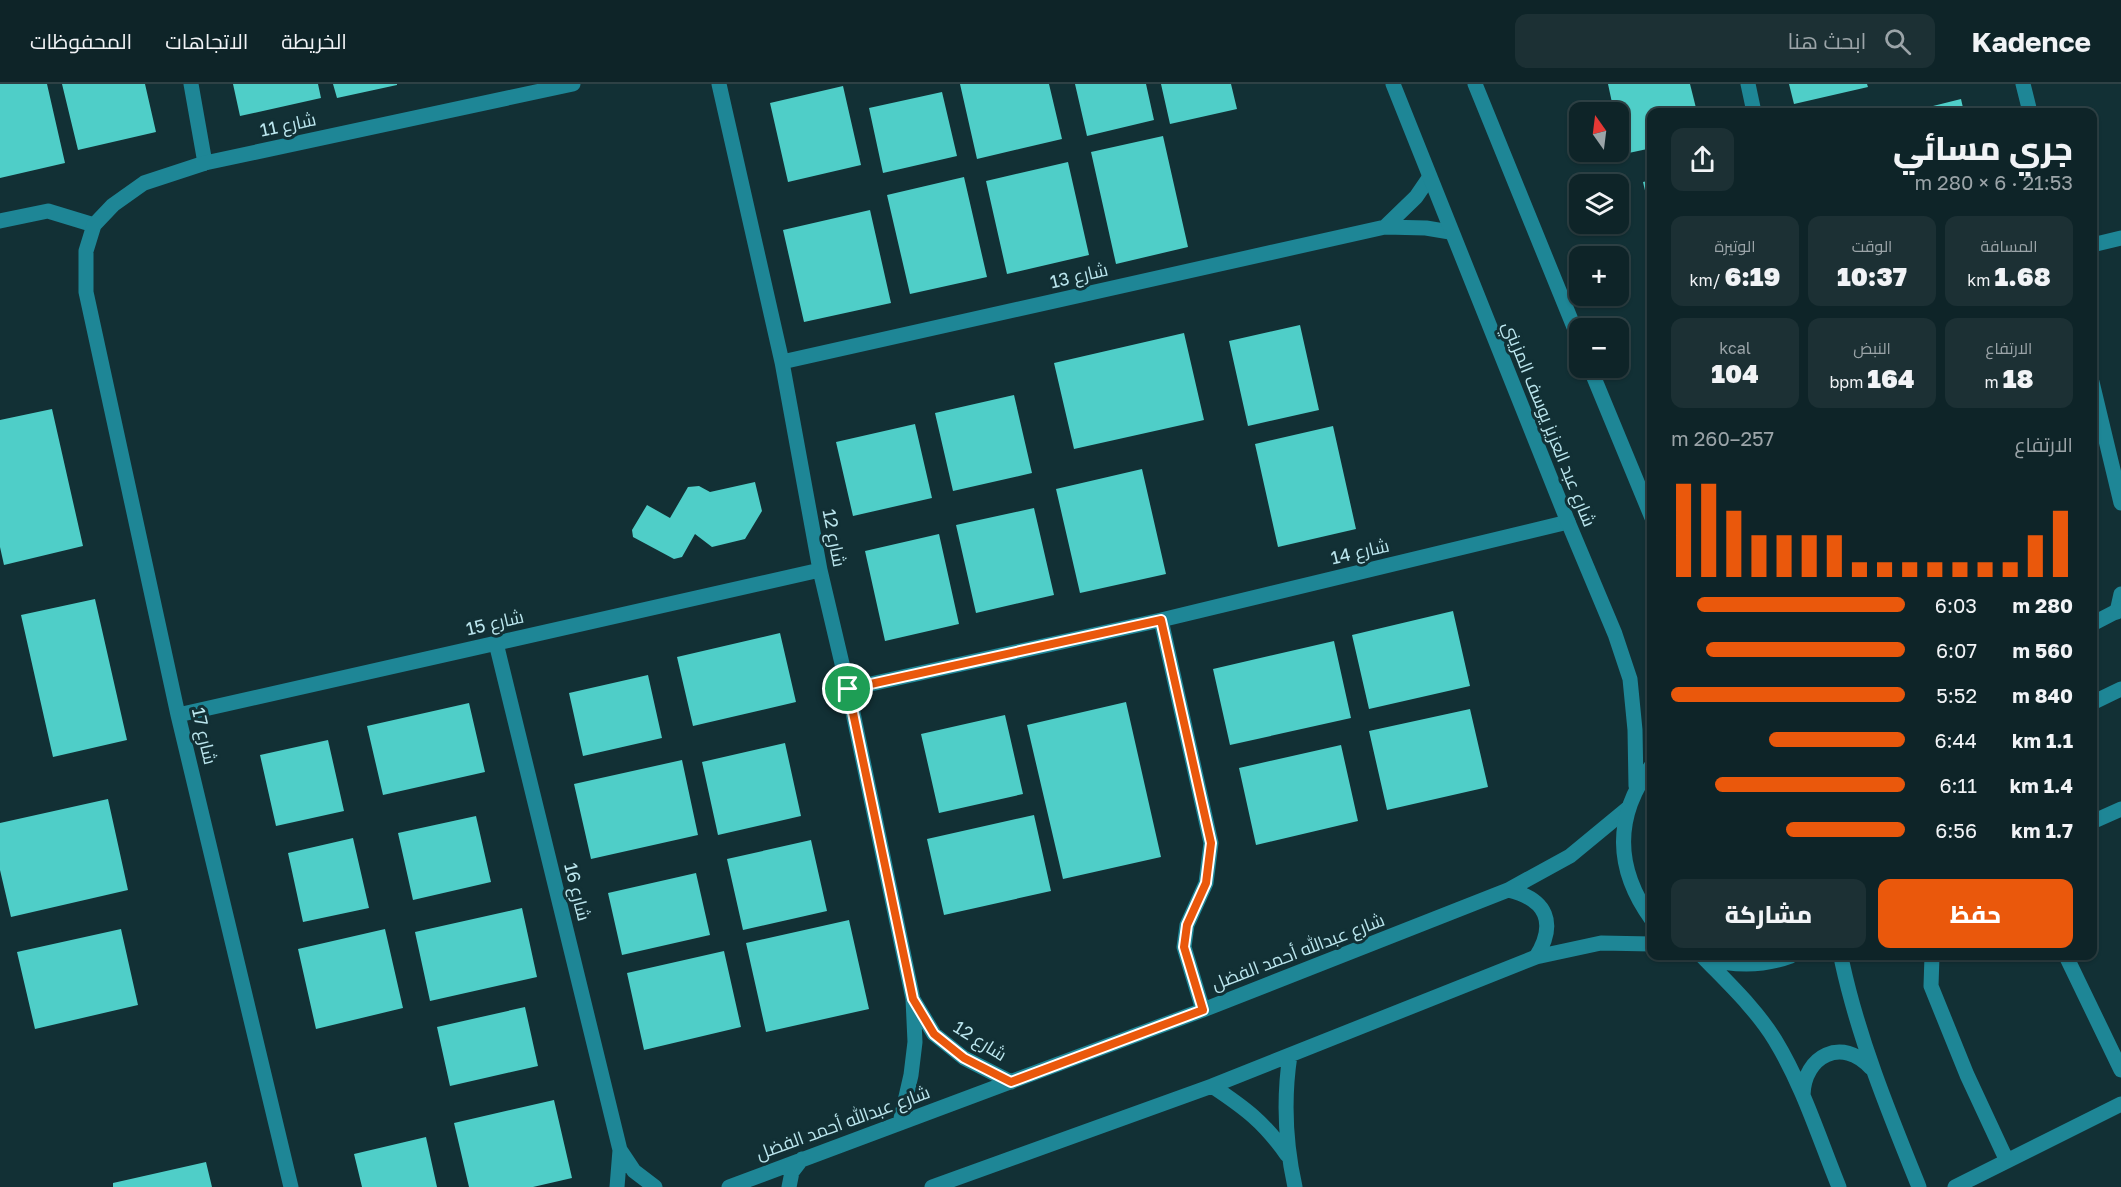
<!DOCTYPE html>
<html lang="ar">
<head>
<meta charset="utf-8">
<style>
  :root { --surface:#0e2428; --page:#1c3034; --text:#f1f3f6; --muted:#9ba4a8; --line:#2e4145; --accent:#ea580c }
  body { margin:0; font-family:"Golos Text",Cairo,sans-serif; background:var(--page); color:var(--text); direction:rtl; height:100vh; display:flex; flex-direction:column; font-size:22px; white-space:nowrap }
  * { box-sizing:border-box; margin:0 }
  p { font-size:20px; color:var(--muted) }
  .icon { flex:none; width:33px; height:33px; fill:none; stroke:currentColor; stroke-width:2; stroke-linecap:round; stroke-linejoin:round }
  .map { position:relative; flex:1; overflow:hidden; direction:ltr }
  .details { position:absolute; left:1647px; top:24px; width:450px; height:852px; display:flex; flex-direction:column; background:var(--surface); border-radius:12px; box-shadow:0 2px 4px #0004,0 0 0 2px var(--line); direction:rtl }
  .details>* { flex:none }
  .needle { width:39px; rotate:346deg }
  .buttons { position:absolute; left:1569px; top:18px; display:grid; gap:12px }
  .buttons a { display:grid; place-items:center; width:60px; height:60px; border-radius:12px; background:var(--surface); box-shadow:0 2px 4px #0004,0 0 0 2px var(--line); font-size:30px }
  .pin { position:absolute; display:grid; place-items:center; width:51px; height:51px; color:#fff; margin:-26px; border:3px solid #fff; border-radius:50%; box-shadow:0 2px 6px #0007 }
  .round { display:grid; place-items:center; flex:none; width:63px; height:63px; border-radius:12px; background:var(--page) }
  .summary { display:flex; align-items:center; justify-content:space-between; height:102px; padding:0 24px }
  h1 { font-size:33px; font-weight:800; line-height:45px }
  .metrics { display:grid; grid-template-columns:repeat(3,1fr); gap:9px; height:102px; padding:6px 24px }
  .metrics div { display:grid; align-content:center; border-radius:12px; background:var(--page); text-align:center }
  .metrics b { font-size:26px; font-weight:800 }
  .metrics small { font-size:16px; font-weight:400 }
  .metrics p { font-size:16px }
  .chart { height:168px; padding:12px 24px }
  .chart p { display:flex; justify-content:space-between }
  .chart svg { width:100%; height:108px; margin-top:6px; stroke:var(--accent); stroke-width:6 }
  .primary-button { display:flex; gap:12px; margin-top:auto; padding:12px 24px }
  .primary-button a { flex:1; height:69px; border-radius:12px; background:var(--accent); color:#fff; font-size:24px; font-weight:800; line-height:69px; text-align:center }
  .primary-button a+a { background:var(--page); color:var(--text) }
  ul { padding:0 24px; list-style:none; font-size:20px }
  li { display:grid; grid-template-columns:96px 72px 1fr; align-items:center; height:45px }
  li i { height:15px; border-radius:8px; background:var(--accent) }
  header { display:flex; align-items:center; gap:36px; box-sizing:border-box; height:84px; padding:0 30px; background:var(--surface); border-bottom:2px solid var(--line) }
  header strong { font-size:28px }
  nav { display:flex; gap:33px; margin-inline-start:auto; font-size:21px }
  .search { width:420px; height:54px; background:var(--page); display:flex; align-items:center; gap:15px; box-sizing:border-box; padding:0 21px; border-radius:12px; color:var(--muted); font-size:22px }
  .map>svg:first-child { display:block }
</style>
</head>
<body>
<header>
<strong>Kadence</strong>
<div class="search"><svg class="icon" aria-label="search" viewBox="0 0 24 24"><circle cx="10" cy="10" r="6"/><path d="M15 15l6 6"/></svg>ابحث هنا</div>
<nav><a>الخريطة</a><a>الاتجاهات</a><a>المحفوظات</a></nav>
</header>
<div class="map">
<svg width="2121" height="1103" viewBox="0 0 2121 1103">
  <rect width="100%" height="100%" fill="#123035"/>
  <!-- building -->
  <path fill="#4fcec8" d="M0 0H47L65 79 0 94Z
    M62 0H145L156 48 78 66Z
    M233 0H318L321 14 240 32Z
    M333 0H397V1L337 14Z
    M960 0H1049L1062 55 977 75Z
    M1075 0H1146L1154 36 1087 52Z
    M1161 0H1231L1237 25 1170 40Z
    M1608 0H1690L1697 28H1652V64L1624 70 1618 46V28H1614Z
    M1789 0H1867L1868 3 1794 20Z
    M843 2 861 81 788 98 770 19Z
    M942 8 957 72 883 89 869 24Z
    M1961 15 1964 28H1909Z
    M1163 52 1188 163 1116 180 1091 68Z
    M1068 78 1089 171 1007 190 986 97Z
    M964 93 987 193 910 210 887 111Z
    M1652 96V132H1651L1643 98Z
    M870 126 891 219 804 238 783 146Z
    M1300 241 1319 326 1248 342 1229 257Z
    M1184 249 1204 336 1074 365 1054 279Z
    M1014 311 1032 389 953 407 935 329Z
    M52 325 83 462 4 481 0 463V336Z
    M915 340 932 414 853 432 836 358Z
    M1333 342 1356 445 1278 463 1255 360Z
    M1142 385 1166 490 1080 509 1056 405Z
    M755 398 762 427 745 455 712 463 695 450 682 473 674 475 633 453 632 446 647 421 670 434 688 403 699 402 710 408Z
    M1034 424 1054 511 976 529 956 441Z
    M939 450 959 540 885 557 865 467Z
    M95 515 127 656 53 673 21 531Z
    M1453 527 1470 602 1369 625 1352 551Z
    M780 549 796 618 693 642 677 573Z
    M1334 557 1351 634 1230 661 1213 585Z
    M648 591 662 654 583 672 569 609Z
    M1126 618 1161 773 1063 795 1027 641Z
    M469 619 485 688 383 711 367 642Z
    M1470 625 1488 703 1387 726 1369 647Z
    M1005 631 1023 710 939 729 921 650Z
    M328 656 344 727 276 742 260 671Z
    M785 659 801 732 718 751 702 678Z
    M1341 661 1358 737 1256 761 1239 684Z
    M682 676 698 751 591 775 574 700Z
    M108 715 128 806 11 833 0 786V739Z
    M1034 731 1051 807 944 831 927 755Z
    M476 732 491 798 413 816 398 749Z
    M353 754 369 824 303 838 288 769Z
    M811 756 827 827 743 846 727 775Z
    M696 789 710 851 622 871 608 809Z
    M522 824 537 893 430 917 415 848Z
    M849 836 869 925 766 948 746 859Z
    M121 845 138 921 35 945 17 868Z
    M385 845 403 924 316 945 298 865Z
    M724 867 741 943 644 966 627 889Z
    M525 923 538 982 450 1002 437 943Z
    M554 1016 572 1094 533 1103H469L454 1039Z
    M426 1053 437 1103H362L354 1070Z
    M206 1078 212 1103H113V1099Z"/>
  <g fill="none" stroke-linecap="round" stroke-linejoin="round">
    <!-- service -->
    <path stroke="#1e8696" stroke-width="15" d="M191 0 205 79
      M0 137 48 127 94 141
      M2092 738 2121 725
      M1932 872 1931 902 1967 991 2007 1077
      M2066 872 2121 986
      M1955 1103 2121 1020"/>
    <!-- minor -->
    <path stroke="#1e8696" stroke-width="15" d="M719 0 782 278 820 486 848 605 913 915 915 958 911 991 900 1039
      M1748 0 1754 28
      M2023 0 2030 28
      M1385 143 1416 113 1429 94
      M2092 161 2121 154
      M782 278 1385 143 1426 144 1450 148
      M2092 298 2121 419
      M2117 528 2121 510
      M1161 536 1211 759 1206 799 1187 841 1184 863 1203 926
      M496 559 620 1066 617 1103
      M848 605 1161 536 1568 438
      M178 631 820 486
      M1508 806C1547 815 1557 839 1536 873
      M914 917 934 950 964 974 1011 998
      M1290 971C1283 1017 1285 1058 1295 1103
      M1212 1002C1245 1024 1264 1038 1287 1071
      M620 1066 634 1087 655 1103
      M291 1103 178 631 86 208V167L94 141 113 121 144 99 205 79 573 0
      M729 1103 1203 926 1508 806 1570 772 1627 725
      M789 1103 792 1088 802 1075
      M932 1103 1212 1002 1536 873 1601 859 1652 860"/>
    <!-- tertiary -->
    <path stroke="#1e8696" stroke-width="15" d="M1393 0 1568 438 1615 550 1630 595 1635 646 1636 702
      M1475 0 1580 258
      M1590 284 1652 434
      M2092 540 2121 525
      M2092 619 2121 605
      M1652 681C1613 733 1615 785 1652 836
      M1842 872V878C1859 956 1889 1029 1919 1103
      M1703 873C1728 899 1756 925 1775 956 1803 1002 1819 1054 1839 1103
      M1704 874C1733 882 1762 883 1791 872
      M1803 1011C1804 972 1842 952 1871 984"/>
  </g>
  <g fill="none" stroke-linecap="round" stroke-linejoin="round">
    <defs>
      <path id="route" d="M1161 536 1211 759 1206 799 1187 841 1184 863 1203 926 1011 998 964 974 934 950 913 915 848 605Z"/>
    </defs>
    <!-- route casing -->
    <use href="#route" stroke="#fff" stroke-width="12"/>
    <!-- route -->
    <use href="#route" stroke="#ea580c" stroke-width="8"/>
  </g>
  <g text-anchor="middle" stroke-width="6" stroke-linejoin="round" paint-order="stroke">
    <!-- street labels -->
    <g font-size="18" fill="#bbe6ee" stroke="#123035">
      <text transform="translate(288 41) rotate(-12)" y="6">شارع 11</text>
      <text transform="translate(1079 192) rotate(-13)" y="6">شارع 13</text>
      <text transform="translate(1549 340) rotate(68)" y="6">شارع عبد العزيز يوسف المزيني</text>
      <text transform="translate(834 454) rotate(79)" y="6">شارع 12</text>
      <text transform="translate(1360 468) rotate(-13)" y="6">شارع 14</text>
      <text transform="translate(495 539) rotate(-13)" y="6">شارع 15</text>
      <text transform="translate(204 652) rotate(77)" y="6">شارع 17</text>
      <text transform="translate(577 808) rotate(76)" y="6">شارع 16</text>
      <text transform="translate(1298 868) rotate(-21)" y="6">شارع عبدالله أحمد الفضل</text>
      <text transform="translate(980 957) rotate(32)" y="6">شارع 12</text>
      <text transform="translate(843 1039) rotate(-20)" y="6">شارع عبدالله أحمد الفضل</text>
    </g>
  </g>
</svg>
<div class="buttons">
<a><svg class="needle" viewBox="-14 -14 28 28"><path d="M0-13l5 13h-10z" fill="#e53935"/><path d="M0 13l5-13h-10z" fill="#9ba4a8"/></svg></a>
<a><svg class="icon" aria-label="layers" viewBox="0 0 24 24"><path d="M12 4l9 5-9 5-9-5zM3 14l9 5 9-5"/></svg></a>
<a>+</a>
<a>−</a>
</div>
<div class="pin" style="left:848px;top:605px;background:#1e9e55"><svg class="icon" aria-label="arrive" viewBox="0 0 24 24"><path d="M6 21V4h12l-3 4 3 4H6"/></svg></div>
<section class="details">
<div class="summary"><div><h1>جري مسائي</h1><p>21:53 · 6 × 280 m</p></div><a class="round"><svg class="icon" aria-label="share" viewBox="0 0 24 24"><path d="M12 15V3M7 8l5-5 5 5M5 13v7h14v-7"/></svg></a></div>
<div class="metrics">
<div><p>المسافة</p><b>1.68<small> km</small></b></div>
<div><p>الوقت</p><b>10:37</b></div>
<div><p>الوتيرة</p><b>6:19<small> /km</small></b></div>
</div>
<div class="metrics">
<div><p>الارتفاع</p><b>18<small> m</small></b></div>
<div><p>النبض</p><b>164<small> bpm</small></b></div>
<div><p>kcal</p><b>104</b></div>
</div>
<div class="chart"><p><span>الارتفاع</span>257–260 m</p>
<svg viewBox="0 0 160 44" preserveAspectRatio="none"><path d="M5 44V6M15 44V6M25 44V17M35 44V27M45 44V27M55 44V27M65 44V27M75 44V38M85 44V38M95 44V38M105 44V38M115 44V38M125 44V38M135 44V38M145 44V27M155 44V17"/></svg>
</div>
<ul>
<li><b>280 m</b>6:03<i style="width:89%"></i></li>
<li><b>560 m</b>6:07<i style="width:85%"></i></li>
<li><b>840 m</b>5:52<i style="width:100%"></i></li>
<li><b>1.1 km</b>6:44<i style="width:58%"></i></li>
<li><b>1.4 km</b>6:11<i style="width:81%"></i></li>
<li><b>1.7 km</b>6:56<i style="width:51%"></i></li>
</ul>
<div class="primary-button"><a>حفظ</a><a>مشاركة</a></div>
</section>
</div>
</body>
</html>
